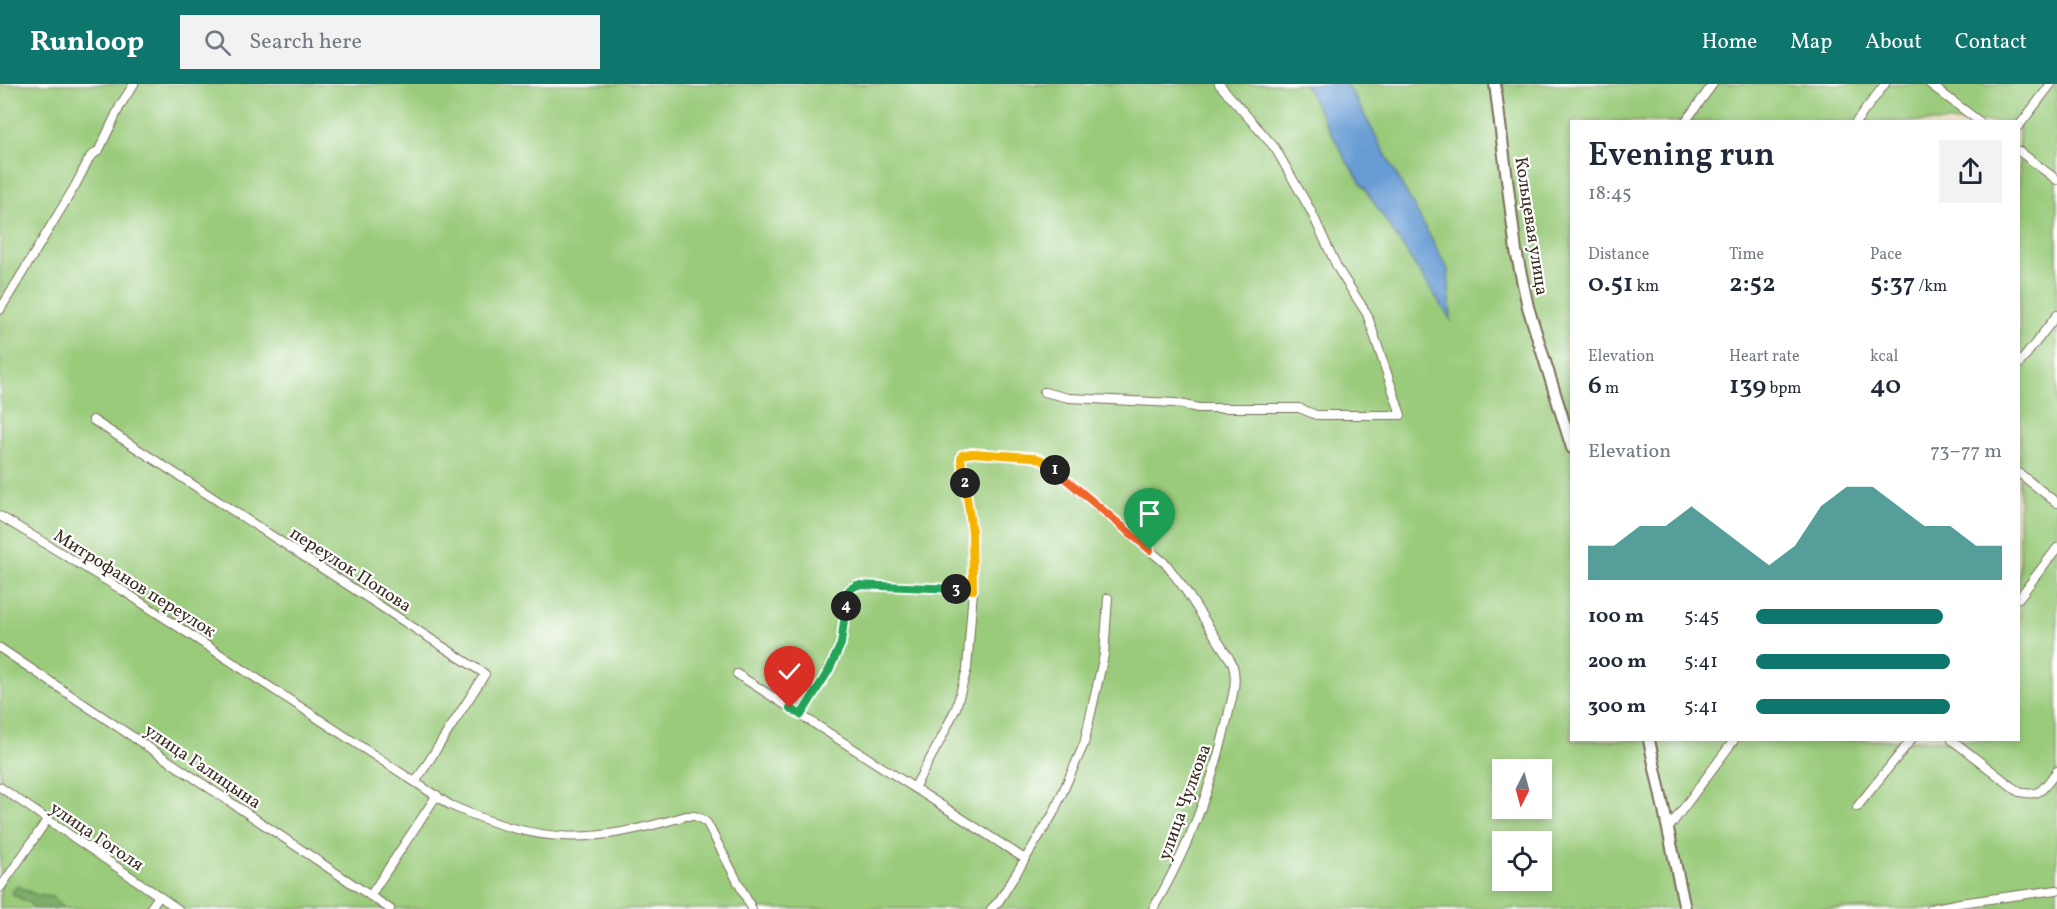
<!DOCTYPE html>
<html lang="en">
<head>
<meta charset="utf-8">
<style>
  :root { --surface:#fff; --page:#f2f2f3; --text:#1f2937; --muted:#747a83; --accent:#0f766e }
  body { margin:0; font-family:Vollkorn,serif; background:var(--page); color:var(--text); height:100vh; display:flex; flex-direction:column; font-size:22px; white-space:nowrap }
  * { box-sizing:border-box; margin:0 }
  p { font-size:20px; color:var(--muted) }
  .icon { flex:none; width:33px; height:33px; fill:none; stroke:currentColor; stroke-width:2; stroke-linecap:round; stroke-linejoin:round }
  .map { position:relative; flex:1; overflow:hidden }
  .sheet { position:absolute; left:1570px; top:36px; width:450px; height:621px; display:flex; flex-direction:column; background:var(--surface); border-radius:0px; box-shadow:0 3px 9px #0003 }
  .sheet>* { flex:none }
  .needle { width:39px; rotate:186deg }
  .buttons { position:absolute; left:1492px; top:675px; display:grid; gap:12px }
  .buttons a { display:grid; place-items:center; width:60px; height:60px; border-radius:0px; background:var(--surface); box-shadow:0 3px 9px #0003; font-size:30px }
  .pin { position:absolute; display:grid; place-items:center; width:51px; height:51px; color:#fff; margin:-62px -26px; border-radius:50% 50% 50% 0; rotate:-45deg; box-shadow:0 0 6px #0007 }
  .pin .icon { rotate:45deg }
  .km { position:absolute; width:30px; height:30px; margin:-15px; border-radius:50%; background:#222; color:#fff; font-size:16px; line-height:30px; text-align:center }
  .round { display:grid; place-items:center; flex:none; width:63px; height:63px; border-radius:0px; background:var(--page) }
  .summary { display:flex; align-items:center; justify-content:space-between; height:102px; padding:0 18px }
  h1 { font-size:33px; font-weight:600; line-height:45px }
  .stats { display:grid; grid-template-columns:repeat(3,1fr); gap:9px; height:102px; padding:6px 18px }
  .stats div { display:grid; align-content:center }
  .stats b { font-size:26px; font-weight:600 }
  .stats small { font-size:16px; font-weight:400 }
  .stats p { font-size:16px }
  .chart { height:168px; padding:12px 18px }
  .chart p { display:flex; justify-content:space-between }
  .chart svg { width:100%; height:108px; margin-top:6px; fill:var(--accent); opacity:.7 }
  ul { padding:0 18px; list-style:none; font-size:20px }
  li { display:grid; grid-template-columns:96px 72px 1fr; align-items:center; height:45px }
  li i { height:15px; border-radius:8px; background:var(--accent) }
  header { display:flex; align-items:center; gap:36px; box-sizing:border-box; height:84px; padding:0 30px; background:var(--accent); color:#fff }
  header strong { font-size:28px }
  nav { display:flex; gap:33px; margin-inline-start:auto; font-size:21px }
  .search { width:420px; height:54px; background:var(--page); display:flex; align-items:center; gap:15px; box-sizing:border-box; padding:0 21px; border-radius:0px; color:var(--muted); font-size:22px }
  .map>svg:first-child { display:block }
</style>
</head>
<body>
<header>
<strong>Runloop</strong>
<div class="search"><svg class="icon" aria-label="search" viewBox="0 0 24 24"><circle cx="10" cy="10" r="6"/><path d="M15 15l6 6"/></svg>Search here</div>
<nav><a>Home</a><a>Map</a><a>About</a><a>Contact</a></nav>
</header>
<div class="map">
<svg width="2057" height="825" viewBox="0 0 2057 825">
  <rect width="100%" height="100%" fill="#fff"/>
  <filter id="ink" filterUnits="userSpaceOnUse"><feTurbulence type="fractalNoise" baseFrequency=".0167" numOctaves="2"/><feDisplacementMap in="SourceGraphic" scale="12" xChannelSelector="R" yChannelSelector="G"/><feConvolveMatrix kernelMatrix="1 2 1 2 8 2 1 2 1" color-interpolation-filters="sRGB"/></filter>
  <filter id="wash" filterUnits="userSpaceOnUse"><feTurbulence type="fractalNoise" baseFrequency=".008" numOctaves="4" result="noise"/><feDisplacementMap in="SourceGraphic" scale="24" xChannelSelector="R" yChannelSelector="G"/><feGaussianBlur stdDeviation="1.35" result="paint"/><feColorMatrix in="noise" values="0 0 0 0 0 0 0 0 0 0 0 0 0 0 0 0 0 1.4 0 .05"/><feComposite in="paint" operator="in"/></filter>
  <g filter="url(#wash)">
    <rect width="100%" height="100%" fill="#f0e7cc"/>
    <!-- green -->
    <path fill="#9acb7a" stroke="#6a7a4c" stroke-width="1.5" fill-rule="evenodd" d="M0 0H2057V825H0ZM1572 38H2019V656H1572ZM1503 686H1542V724H1503ZM1503 758H1542V796H1503Z"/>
    <!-- forest -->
    <path fill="#7baf6a" stroke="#5b6c44" stroke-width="1.5" d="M17 802 36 811 53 813 64 825H33L31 820 11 809Z"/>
    <!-- water -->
    <path fill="#689cd4" stroke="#526379" stroke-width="1.5" d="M1304 0H1345L1353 10 1448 186 1451 236 1348 79Z"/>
  </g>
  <g filter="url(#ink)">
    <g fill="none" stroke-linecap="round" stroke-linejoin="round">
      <defs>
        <path id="minor" d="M1930 0 1980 38
          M1685 38 1713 0
          M1856 38 1885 0
          M2019 42 2051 0
          M2019 67 2057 96
          M0 226 75 102 90 73 99 66 121 20 134 0
          M2019 280 2057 231
          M1044 308 1069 314 1175 319 1198 324H1299L1316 331H1401L1367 230 1338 185 1311 127 1275 64 1219 0
          M93 336 485 590 416 697
          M2019 389 2057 419
          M0 432 122 506 450 721C542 762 591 760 686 732 695 731 700 733 707 739L752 825
          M2019 514 2057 464
          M0 564 390 825
          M737 590 1025 775
          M801 631 829 586 841 560 849 506 857 501 973 506
          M1952 656 2019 708C2042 714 2044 703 2057 687
          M0 703 178 825
          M914 704 940 657 956 624 967 585 973 506 972 448 961 375 962 371 971 369 1033 373 1043 376 1166 480 1184 504 1231 577
          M1857 723 1911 656
          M1668 745 1734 656
          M0 804 47 736
          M370 812 437 711
          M150 825 159 812
          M991 825 999 817 1053 730 1084 660 1104 571 1108 514
          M1153 825C1188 765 1213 700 1228 632 1231 616 1238 599 1233 582
          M1930 825 1960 819 2057 806"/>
        <path id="tertiary" d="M1495 0 1516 167 1528 223 1572 364
          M1649 656 1685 825"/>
      </defs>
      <!-- minor casing -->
      <use href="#minor" stroke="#7a6c5b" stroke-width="10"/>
      <!-- tertiary casing -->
      <use href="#tertiary" stroke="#7a6c5b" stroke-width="14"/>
      <!-- minor -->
      <use href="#minor" stroke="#fff" stroke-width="8"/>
      <!-- tertiary -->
      <use href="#tertiary" stroke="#fff" stroke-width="10"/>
    </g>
  </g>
  <g fill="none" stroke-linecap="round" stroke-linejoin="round" filter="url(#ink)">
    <defs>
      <path id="split-1" d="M1055 386 1150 466"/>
      <path id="split-2" d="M965 399 961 375 962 371 972 369 1033 373 1042 376 1055 386"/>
      <path id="split-3" d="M956 505 973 506 972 448 965 399"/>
      <path id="split-4" d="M846 522 849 506 857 501 956 505"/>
      <path id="split-5" d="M790 624 801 631 829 586 841 560 846 522"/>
    </defs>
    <!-- split-1 casing -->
    <use href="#split-1" stroke="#fff" stroke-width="12"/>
    <!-- split-2 casing -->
    <use href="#split-2" stroke="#fff" stroke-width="12"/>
    <!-- split-3 casing -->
    <use href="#split-3" stroke="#fff" stroke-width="12"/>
    <!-- split-4 casing -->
    <use href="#split-4" stroke="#fff" stroke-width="12"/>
    <!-- split-5 casing -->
    <use href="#split-5" stroke="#fff" stroke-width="12"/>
    <!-- split-1 -->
    <use href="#split-1" stroke="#f0652b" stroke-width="8"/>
    <!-- split-2 -->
    <use href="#split-2" stroke="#f5b400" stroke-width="8"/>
    <!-- split-3 -->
    <use href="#split-3" stroke="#f5b400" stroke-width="8"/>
    <!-- split-4 -->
    <use href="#split-4" stroke="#22a559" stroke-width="8"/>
    <!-- split-5 -->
    <use href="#split-5" stroke="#22a559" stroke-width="8"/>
  </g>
  <g text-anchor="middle" stroke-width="4.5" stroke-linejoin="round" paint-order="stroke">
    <!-- street labels -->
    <g font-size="18" fill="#3b2a1e" stroke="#fff">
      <text transform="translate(1532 142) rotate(81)" y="6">Кольцевая улица</text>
      <text transform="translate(351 485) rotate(33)" y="6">переулок Попова</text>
      <text transform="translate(135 499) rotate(32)" y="6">Митрофанов переулок</text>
      <text transform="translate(203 682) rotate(34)" y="6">улица Галицына</text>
      <text transform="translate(1184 718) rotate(-70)" y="6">улица Чулкова</text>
      <text transform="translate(97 752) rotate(34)" y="6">улица Гоголя</text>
    </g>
  </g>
</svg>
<div class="buttons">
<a><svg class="needle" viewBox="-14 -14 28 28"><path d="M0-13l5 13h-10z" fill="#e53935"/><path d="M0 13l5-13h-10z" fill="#747a83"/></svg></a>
<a><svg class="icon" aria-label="locate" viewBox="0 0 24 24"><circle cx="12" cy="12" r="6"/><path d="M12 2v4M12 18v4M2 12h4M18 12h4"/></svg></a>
</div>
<div class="pin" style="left:1150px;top:466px;background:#1e9e55"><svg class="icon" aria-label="arrive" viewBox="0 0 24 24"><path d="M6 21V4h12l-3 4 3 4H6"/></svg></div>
<div class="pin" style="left:790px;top:624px;background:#d93025"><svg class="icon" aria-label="check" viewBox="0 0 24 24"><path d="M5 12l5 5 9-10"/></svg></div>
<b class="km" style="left:1055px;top:386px">1</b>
<b class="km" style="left:965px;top:399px">2</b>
<b class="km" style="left:956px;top:505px">3</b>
<b class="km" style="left:846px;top:522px">4</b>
<section class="sheet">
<div class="summary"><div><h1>Evening run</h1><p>18:45</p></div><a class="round"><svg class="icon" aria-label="share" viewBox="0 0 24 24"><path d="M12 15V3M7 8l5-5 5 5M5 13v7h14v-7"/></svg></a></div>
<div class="stats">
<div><p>Distance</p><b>0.51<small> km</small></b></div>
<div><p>Time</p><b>2:52</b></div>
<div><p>Pace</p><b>5:37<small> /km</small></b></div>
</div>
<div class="stats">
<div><p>Elevation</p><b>6<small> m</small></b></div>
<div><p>Heart rate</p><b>139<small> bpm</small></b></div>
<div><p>kcal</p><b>40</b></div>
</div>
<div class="chart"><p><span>Elevation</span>73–77 m</p>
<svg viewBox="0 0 160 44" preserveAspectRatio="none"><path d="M0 44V30L10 30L20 22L30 22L40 14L50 22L60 30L70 38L80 30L90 14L100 6L110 6L120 14L130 22L140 22L150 30L160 30V44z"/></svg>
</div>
<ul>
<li><b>100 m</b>5:45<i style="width:76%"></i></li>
<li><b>200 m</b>5:41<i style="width:79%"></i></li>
<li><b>300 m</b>5:41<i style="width:79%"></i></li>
</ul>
</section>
</div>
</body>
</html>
